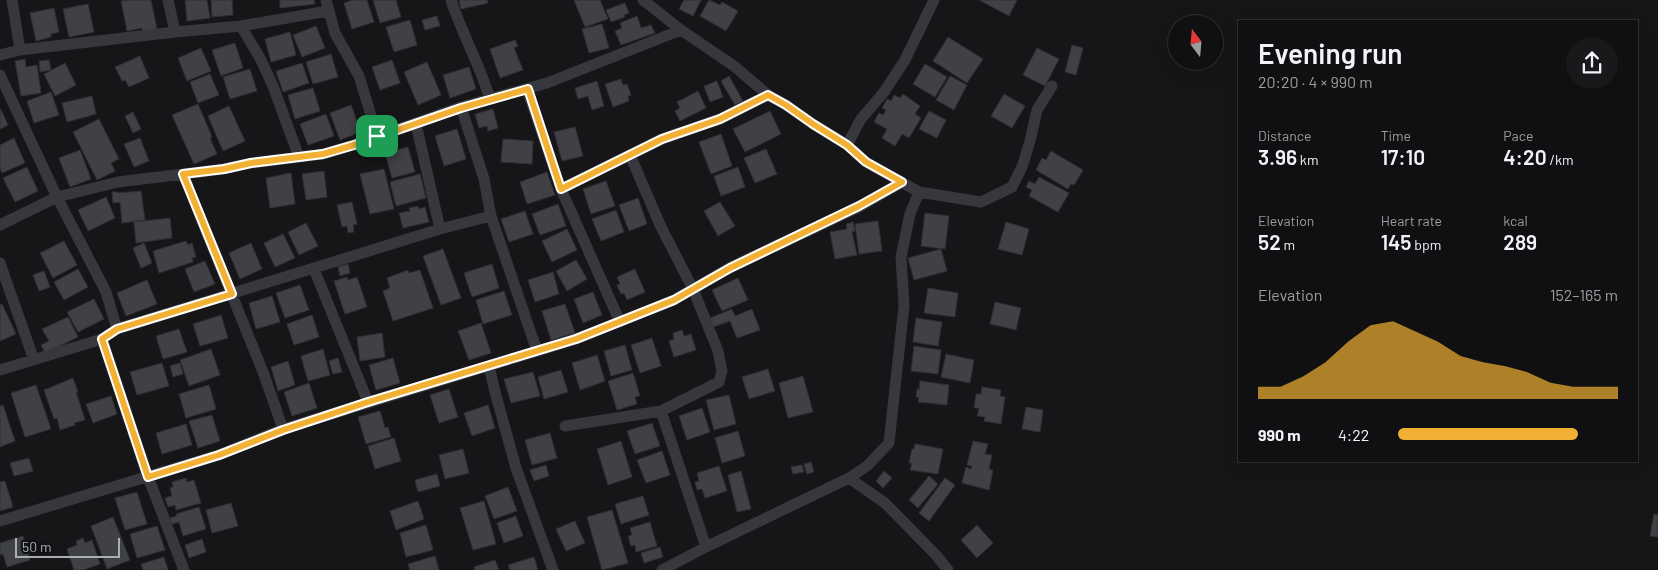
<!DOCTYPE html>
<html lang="en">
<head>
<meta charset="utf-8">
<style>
  :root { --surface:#101012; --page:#19191b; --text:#f1f3f6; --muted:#9c9d9f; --line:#303032; --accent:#f2b134 }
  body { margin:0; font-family:Barlow,sans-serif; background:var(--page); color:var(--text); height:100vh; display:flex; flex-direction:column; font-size:19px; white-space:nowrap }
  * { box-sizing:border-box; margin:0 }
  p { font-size:16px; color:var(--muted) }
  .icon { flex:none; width:28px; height:28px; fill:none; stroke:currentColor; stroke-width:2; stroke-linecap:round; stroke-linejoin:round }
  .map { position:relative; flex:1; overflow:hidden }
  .drawer { position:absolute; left:1238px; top:20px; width:400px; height:442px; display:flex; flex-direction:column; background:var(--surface); border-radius:0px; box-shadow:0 5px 20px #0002,0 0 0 1px var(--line) }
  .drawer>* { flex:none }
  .needle { width:32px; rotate:344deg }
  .fabs { position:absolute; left:1168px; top:15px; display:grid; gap:10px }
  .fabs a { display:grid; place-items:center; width:55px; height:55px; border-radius:50%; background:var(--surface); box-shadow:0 5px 20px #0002,0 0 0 1px var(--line); font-size:25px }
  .scale { position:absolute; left:15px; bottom:12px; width:105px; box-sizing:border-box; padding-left:5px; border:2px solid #a8adb8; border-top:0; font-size:14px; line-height:18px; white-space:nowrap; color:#a8adb8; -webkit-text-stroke:4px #111113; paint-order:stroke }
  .pin { position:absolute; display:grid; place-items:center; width:42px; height:42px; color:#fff; margin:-21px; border-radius:10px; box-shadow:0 2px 8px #0006 }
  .round { display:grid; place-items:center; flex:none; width:52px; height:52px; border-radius:26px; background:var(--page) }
  .overview { display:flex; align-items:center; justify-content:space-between; height:85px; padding:0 20px }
  h1 { font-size:28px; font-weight:600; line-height:38px }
  .metrics { display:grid; grid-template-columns:repeat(3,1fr); gap:8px; height:85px; padding:5px 20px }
  .metrics div { display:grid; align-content:center }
  .metrics b { font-size:21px; font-weight:600 }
  .metrics small { font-size:14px; font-weight:400 }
  .metrics p { font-size:14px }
  .chart { height:140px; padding:10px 20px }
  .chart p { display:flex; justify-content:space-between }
  .chart svg { width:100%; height:90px; margin-top:5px; fill:var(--accent); opacity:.7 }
  ul { padding:0 20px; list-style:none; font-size:16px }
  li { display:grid; grid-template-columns:80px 60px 1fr; align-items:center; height:38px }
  li i { height:12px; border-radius:6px; background:var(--accent) }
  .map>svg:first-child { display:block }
</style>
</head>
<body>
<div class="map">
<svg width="1658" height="570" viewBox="0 0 1658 570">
  <rect width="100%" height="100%" fill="#161618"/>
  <!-- building -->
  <path fill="#404145" stroke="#303034" d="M129 0H151L157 29 143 32 142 28 127 31 121 1Z
    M185 0H207L210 18 187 21Z
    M211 0H232L233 15 212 17Z
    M280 0H314L315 4 280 8Z
    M353 0H367L374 22 352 29 344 3Z
    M373 0H396L401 17 380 23Z
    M459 0H487L488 3 461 9Z
    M574 0H600L608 19 585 27Z
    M684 0H701L693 16 679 9Z
    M709 0 720 5 722 2 738 11 726 31 700 16Z
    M979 0H1017L1009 16Z
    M625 3 629 13 624 15 625 17 611 22 606 10Z
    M88 4 94 32 69 37 63 9Z
    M54 8 59 32 51 34V37L36 41 30 13Z
    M437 16 440 26 425 30 422 20Z
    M637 16 641 28 651 25 655 33 621 45 615 31 622 28 620 23Z
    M410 20 417 45 394 52 386 27Z
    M602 24 609 48 589 53 582 29Z
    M316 26 325 48 302 57 293 35Z
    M290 32 296 55 271 62 265 39Z
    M948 37 983 59 967 83 933 61Z
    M515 40 518 46 514 48 523 70 500 78 490 49Z
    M235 43 243 68 221 76 212 50Z
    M1072 45 1083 48 1076 75 1065 72Z
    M201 48 211 71 187 81 178 58Z
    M1037 48 1059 59 1045 86 1023 75Z
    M331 54 338 77 313 84 306 62Z
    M140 56 149 78 129 87 125 80 122 81 115 67Z
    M25 59 26 67 37 65 41 93 21 96 15 61Z
    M49 60 51 70 40 72 39 61Z
    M392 60 400 83 380 90 372 67Z
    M427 62 441 95 418 105 404 72Z
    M65 63 76 85 55 96 44 74Z
    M302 63 309 83 283 92 276 71Z
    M925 64 947 77 935 97 913 84Z
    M469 67 476 89 450 98 443 75Z
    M250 69 257 91 230 99 223 77Z
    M210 74 219 95 198 103 190 82Z
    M729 76 743 101 735 105 721 81Z
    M950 76 967 85 954 110 936 100Z
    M621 79 623 85 627 84 631 95 628 96 629 101 613 107 605 84Z
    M597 81 604 106 592 110 588 96 578 99 575 88Z
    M717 81 723 97 710 102 704 86Z
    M313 88 320 111 295 119 288 95Z
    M698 91 706 108 680 121 675 111 680 108 677 102Z
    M51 92 59 115 34 123 27 101Z
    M903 94 920 106 915 114 921 118 909 138 902 134 895 146 882 138 887 129 874 122 879 113 883 115 886 110 882 108 887 99 891 101 894 95 900 98Z
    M1004 94 1025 106 1012 128 991 116Z
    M92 96 96 114 67 122 62 103Z
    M198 104 212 137 210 138 217 154 194 164 172 115Z
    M351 105 361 132 340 140 330 113Z
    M229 106 245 141 223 151 208 116Z
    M0 108 8 125 0 129Z
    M493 109 498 128 488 131 487 126 479 128 475 114Z
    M770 111 781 134 745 152 733 129Z
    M929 111 946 120 937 138 919 129Z
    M133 112 141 129 133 133 125 116Z
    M326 114 334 136 308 145 300 124Z
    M99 119 119 159 111 163 115 171 97 180 73 132Z
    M575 127 583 156 562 161 554 132Z
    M457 129 466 159 444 166 435 136Z
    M721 134 732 166 711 174 699 142Z
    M14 138 25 163 2 173 0 168V145Z
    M140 138 149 161 134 167 124 144Z
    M503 139 533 141 532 164 501 162Z
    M408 147 415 172 392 178 385 153Z
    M766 149 777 174 755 183 744 158Z
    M80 150 91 179 70 187 59 158Z
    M1051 151 1083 170 1074 185 1071 184 1068 189 1036 170 1042 158 1046 160Z
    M27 167 38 191 15 202 3 178Z
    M738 167 745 187 721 196 714 176Z
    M384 169 394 209 370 214 360 174Z
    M324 171 327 197 306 200 302 174Z
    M547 172 555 195 527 204 520 182Z
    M291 173 295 204 270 208 266 178Z
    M420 174 426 198 396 206 390 182Z
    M1039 177 1069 193 1058 212 1029 196 1032 190 1026 187 1029 181 1035 184Z
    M606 181 615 206 591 214 583 189Z
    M141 191 145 220 122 223 120 202 113 203 112 192H118V193Z
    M106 197 115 218 88 231 78 210Z
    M638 198 647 224 629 231 619 205Z
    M352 202 357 224 353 225 354 232 348 233 347 226 342 227 337 205Z
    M720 202 735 226 718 236 704 211Z
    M558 204 566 226 540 235 532 214Z
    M418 206 419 209 425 207 429 222 403 228 399 213 410 211 409 208Z
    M616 210 624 232 601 241 592 219Z
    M525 211 533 234 509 242 501 219Z
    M925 213 949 216 945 249 921 246Z
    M170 218 172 238 136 243 134 222Z
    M878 221 882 251 859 254 855 224Z
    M853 222 855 231 852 232 857 255 835 259 830 232 847 229 846 224Z
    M1006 222 1029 229 1022 255 998 249Z
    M306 223 318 246 299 255 288 232Z
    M567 229 577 250 552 262 542 241Z
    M283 234 295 258 275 267 264 243Z
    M64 241 77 265 53 278 40 253Z
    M186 241 188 245 192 243 196 257 192 258 193 262 159 273 153 251Z
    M144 243 152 263 141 268 133 248Z
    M251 243 262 269 240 279 229 253Z
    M443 249 461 298 441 305 423 256Z
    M941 249 947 271 914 280 908 258Z
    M576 260 587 279 567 291 556 271Z
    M205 261 215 284 194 292 185 269Z
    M348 264 350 273 340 276 338 267Z
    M492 264 499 288 472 297 464 273Z
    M78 269 88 287 64 300 54 282Z
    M635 269 645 292 627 300 624 293 621 294 617 285 620 284 617 277Z
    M408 270 409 273 420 270 433 308 393 321 383 291 390 288 387 278Z
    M44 271 50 287 39 291 33 275Z
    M553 272 559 294 535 302 528 280Z
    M347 277 348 280 357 277 367 307 345 314 334 281Z
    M738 278 748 300 722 311 712 290Z
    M147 280 157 304 126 316 117 293Z
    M300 285 309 310 285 318 276 293Z
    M928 288 958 293 955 317 924 313Z
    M504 291 512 315 483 324 476 300Z
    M593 292 602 315 583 323 574 299Z
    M272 296 280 322 256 329 249 303Z
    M94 299 104 319 78 332 67 312Z
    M995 302 1021 308 1016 330 990 324Z
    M2 304 16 334 0 341V305Z
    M565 304 575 333 551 340 542 311Z
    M732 309 735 316 752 309 760 330 737 338 730 321 713 327 710 318Z
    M221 315 228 338 200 346 193 324Z
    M312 315 319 337 294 345 287 324Z
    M68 317 78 337 45 353 41 345 49 341 42 329Z
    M916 318 942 322 938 346 913 342Z
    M481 323 491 353 469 360 458 331Z
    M179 329 187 352 163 359 156 336Z
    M682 330 684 336 691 334 696 350 674 357 669 341 674 339 673 333Z
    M382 333 385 357 360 361 357 337Z
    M652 338 661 366 640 373 631 345Z
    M625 345 632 370 611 376 604 351Z
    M914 346 941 350 938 374 911 371Z
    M211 349 220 375 189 386 180 360Z
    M323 349 330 375 308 381 301 356Z
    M946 354 974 360 970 383 941 377Z
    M597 355 605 381 580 390 572 363Z
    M338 358 342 372 333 374 329 361Z
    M393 358 400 383 376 390 369 365Z
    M288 361 295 385 278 391 271 367Z
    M162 363 169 386 137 395 130 372Z
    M180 363 183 374 173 377 170 366Z
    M768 369 775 391 749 399 742 377Z
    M561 370 568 392 544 399 538 377Z
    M533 372 540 396 511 403 504 379Z
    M633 373 640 396 635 397 637 404 617 410 608 381Z
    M803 376 813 412 788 418 779 383Z
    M73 378 78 392H76L85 420 74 423 75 425 60 430 57 418 54 419 44 390Z
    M920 381 949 385 947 405 918 402 919 397H916L917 389 919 390Z
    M309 383 317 408 292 416 284 392Z
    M36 385 51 429 25 437 11 393Z
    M209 385 216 409 186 418 179 394Z
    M982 387 1001 390 1000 396 1005 397 1001 424 984 421 985 417 977 416 979 408H974L976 394H981Z
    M449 389 458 417 439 423 430 395Z
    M729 395 736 424 714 430 706 400Z
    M111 396 117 414 93 423 86 404Z
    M3 405 15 441 0 447V406Z
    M488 405 495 428 472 436 464 413Z
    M1026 407 1043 410 1040 432 1022 429Z
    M702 408 710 432 687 440 679 416Z
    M380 411 385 428 388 427 391 437 366 444 358 417Z
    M212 415 220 441 198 448 189 421Z
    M652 423 660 446 635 454 627 431Z
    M186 424 192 445 162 454 156 433Z
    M738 431 745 456 722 463 715 438Z
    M550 433 557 458 532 465 525 440Z
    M394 438 401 461 375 469 368 446Z
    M621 441 632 477 608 485 597 449Z
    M973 441 988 444 985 454 992 455 989 469 993 470 989 490 962 483 966 467 971 469 972 466 967 465Z
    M915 444 943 449 938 474 910 470 912 463H909L912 449H914Z
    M463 449 469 473 445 479 439 455Z
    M662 451 670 475 646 483 637 460Z
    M29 458 33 471 14 476 10 463Z
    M811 462 814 472 807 474 804 464Z
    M546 465 549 476 534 481 530 470Z
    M802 465 804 472 793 474 791 467Z
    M719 466 727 491 705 498 702 489 697 490 695 482 699 481 697 473Z
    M741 471 751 509 737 512 728 475Z
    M884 471 892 478 883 488 876 481Z
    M437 474 440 486 418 492 415 480Z
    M929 476 938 484 918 508 909 500Z
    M186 478 187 482 194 480 201 503 176 510 175 505 168 507 165 498 172 496 170 488 173 487 172 482Z
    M945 478 955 485 929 521 919 513Z
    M5 481 13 507 0 511V482Z
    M508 487 517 511 494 519 485 496Z
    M137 492 147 524 125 530 115 498Z
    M643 496 649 515 621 524 615 504Z
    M418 501 424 519 396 530 390 511Z
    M484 501 496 544 473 550 460 508Z
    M231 503 238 526 212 533 206 510Z
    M199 507 206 529 183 536 179 522 172 524 170 518 177 516 176 514Z
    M612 510 628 563 602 570 587 517Z
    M1654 514 1658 515V537L1650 536Z
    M516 516 523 536 504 543 497 523Z
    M113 517 130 560 107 569 91 526Z
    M575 521 585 543 566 551 556 529Z
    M650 522 657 546 636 552 635 545 631 546 628 536 632 535 630 528Z
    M426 525 433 550 406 557 400 533Z
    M977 525 993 543 977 558 961 540Z
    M157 526 165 550 137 558 130 534Z
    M23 536 30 560 7 567 3 554 0 555V543Z
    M83 538 85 543 92 540 100 564 83 570H74L67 549 77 545 76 541Z
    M202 539 206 552 189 558 185 545Z
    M660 547 663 557 644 563 641 553Z
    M435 556 439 570H410L408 564Z
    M164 557 168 570H143L141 564Z
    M534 557 538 570H510L508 565Z
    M495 560 499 570H475L474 567Z"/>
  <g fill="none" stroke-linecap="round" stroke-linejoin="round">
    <!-- minor -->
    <path stroke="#37383d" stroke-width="11" d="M12 0 20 50
      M168 0 175 32
      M326 0 335 33 359 76 377 135
      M451 0C462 34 480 65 490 99
      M643 0 681 30 734 66 768 95 786 105 813 124 847 145 866 162 919 192 981 202 1012 187 1022 167 1030 141 1037 110 1052 86
      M241 26 261 60 273 86 299 157
      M0 55 20 50 175 32 241 26 328 11
      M0 75 57 197 106 292 117 329
      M527 89 561 189 620 322
      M461 107 484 179 491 216 537 351
      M416 124 440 229
      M847 145 861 119 884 92 905 60 934 0
      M183 174 263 372 283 429
      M561 189 662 139 720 119 768 95
      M0 225 57 197 118 182 224 169 251 163 323 154 354 145 461 107 547 83 681 30
      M0 263 34 360
      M314 269 368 402
      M102 339 148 477 184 570
      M489 366 494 388 516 468 553 570
      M0 370 102 339 117 329 440 229 491 216
      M661 411 706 547
      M565 426 661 411 719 382 722 371 718 351 693 289 661 227 630 155
      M849 478 885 503 936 555 948 570
      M0 521 219 455 283 429 576 339 674 300 731 267 859 207 902 182
      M662 570 706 547 849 478 867 466 889 443 904 306 901 257 910 214 919 192"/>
  </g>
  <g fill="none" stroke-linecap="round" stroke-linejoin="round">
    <defs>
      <path id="route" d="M528 89 561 189 662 139 720 119 768 95 786 105 813 124 847 145 866 162 902 182 859 206 730 268 674 300 576 339 368 402 283 430 219 455 148 477 102 339 117 329 232 294 183 174 224 169 251 163 323 154 354 145 461 108Z"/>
    </defs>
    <!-- route casing -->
    <use href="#route" stroke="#fff" stroke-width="10"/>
    <!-- route -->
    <use href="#route" stroke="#f2b134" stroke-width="6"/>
  </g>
</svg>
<div class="fabs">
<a><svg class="needle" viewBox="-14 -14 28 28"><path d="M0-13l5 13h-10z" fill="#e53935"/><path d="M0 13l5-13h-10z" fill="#9c9d9f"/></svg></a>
</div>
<div class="scale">50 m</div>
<div class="pin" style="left:377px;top:136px;background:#1e9e55"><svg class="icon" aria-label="arrive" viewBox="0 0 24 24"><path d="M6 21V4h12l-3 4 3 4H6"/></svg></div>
<section class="drawer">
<div class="overview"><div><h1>Evening run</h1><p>20:20 · 4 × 990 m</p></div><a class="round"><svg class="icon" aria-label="share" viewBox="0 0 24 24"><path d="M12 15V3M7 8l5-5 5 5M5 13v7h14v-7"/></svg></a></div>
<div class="metrics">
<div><p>Distance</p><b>3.96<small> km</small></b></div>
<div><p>Time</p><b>17:10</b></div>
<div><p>Pace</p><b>4:20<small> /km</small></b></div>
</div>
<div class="metrics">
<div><p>Elevation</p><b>52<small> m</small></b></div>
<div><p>Heart rate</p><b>145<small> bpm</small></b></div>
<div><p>kcal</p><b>289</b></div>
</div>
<div class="chart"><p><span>Elevation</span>152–165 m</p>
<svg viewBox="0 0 160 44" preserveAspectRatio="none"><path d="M0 44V38L10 38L20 33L30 26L40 16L50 8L60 6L70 11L80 16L90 23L100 26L110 28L120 31L130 36L140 38L150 38L160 38V44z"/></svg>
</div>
<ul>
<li><b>990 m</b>4:22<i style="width:82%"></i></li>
</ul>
</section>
</div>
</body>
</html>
